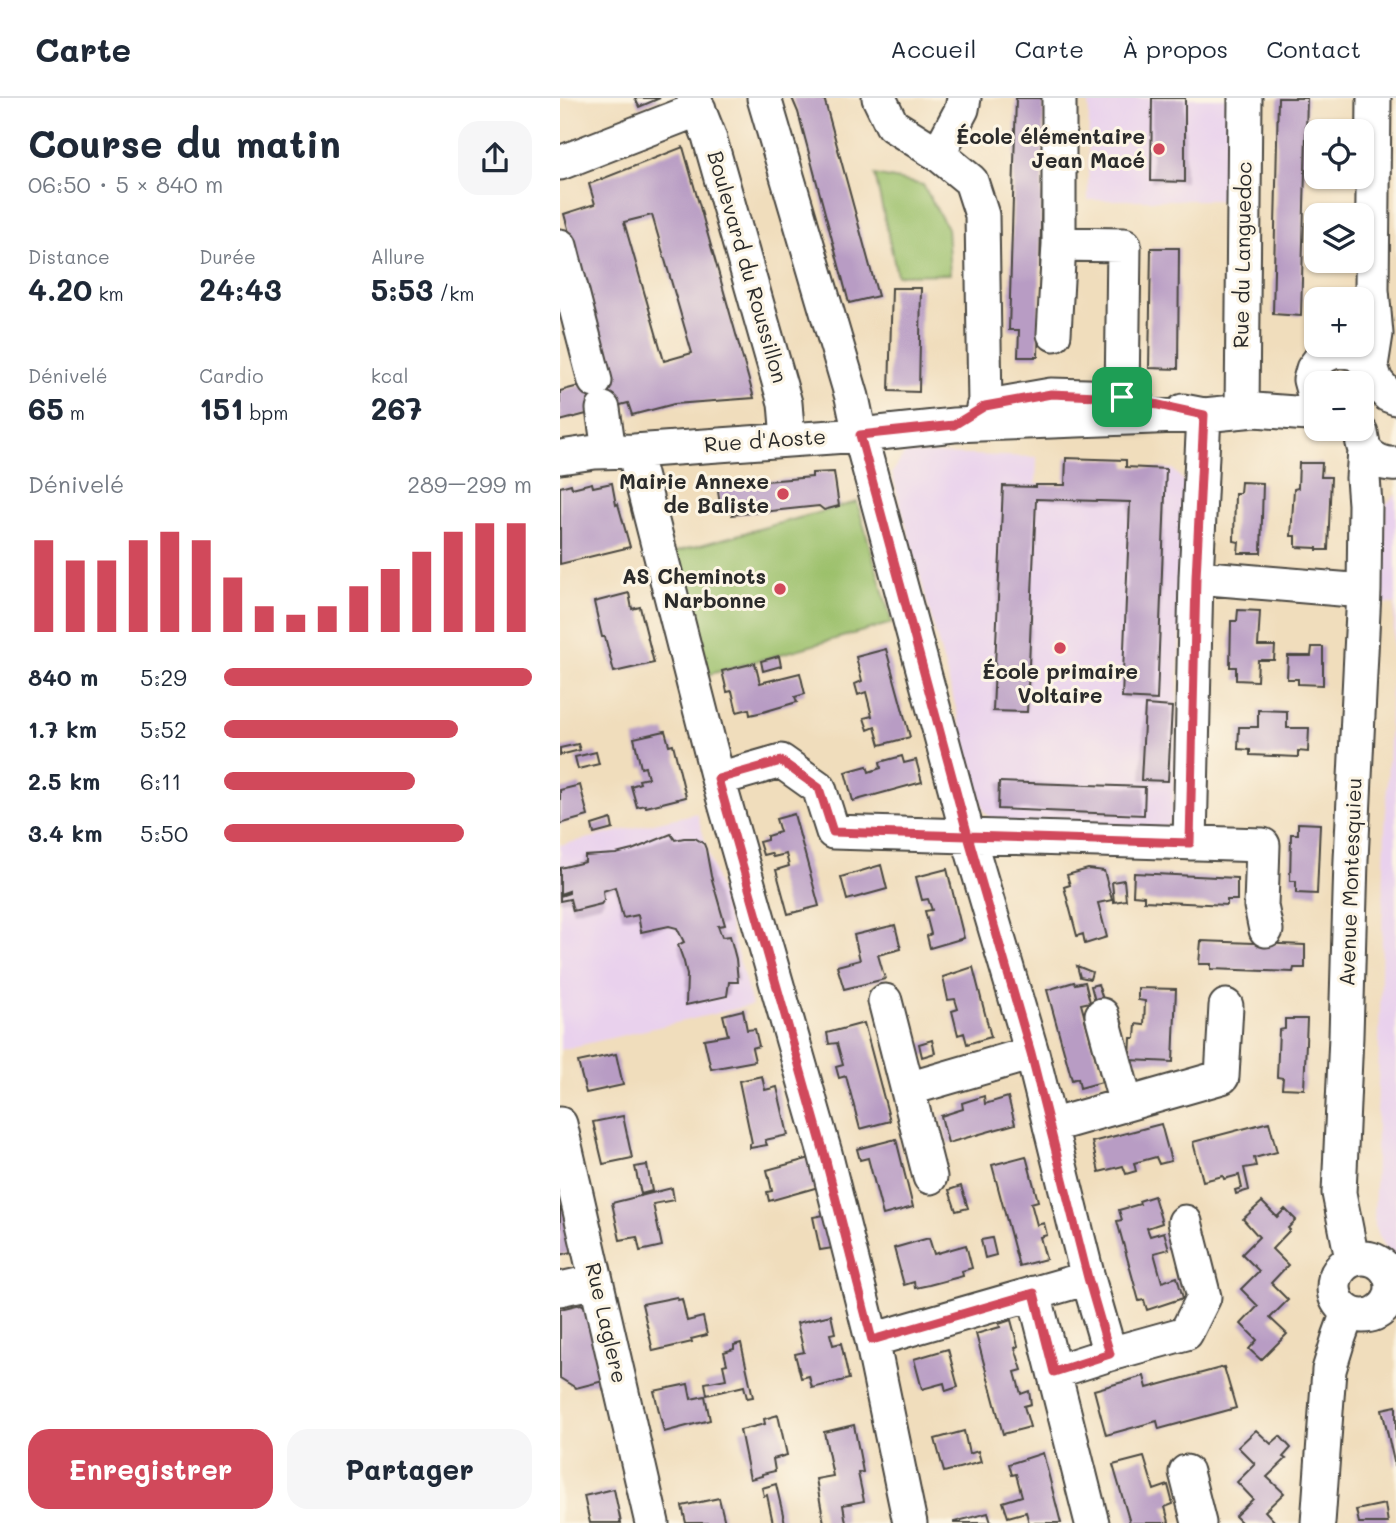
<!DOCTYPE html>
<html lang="fr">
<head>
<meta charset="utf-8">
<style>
  :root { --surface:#fff; --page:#f6f6f7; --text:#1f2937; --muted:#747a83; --line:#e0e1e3; --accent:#d1495b }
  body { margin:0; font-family:Mali,sans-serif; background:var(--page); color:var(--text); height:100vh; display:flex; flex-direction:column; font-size:26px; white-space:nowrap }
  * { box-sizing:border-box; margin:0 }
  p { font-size:23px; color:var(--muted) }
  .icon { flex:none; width:38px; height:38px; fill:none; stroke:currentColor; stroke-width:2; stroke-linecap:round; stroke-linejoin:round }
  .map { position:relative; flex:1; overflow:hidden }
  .panel { display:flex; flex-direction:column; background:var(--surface); width:560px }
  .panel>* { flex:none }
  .fabs { position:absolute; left:744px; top:21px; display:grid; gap:14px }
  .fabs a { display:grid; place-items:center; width:70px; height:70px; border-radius:14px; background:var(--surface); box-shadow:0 2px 5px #0004; font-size:35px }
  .pin { position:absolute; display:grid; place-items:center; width:60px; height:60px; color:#fff; margin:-30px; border-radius:14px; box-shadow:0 4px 10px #0006 }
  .round { display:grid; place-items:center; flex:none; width:74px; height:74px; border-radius:21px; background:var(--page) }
  .headline { display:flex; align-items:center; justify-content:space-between; height:119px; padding:0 28px }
  h1 { font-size:38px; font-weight:800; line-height:52px }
  .figures { display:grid; grid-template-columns:repeat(3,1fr); gap:10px; height:119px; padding:7px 28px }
  .figures div { display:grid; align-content:center }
  .figures b { font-size:30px; font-weight:800 }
  .figures small { font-size:19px; font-weight:400 }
  .figures p { font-size:19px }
  .chart { height:196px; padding:14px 28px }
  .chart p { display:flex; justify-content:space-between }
  .chart svg { width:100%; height:126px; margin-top:7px; stroke:var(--accent); stroke-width:6 }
  .primary-button { display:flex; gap:14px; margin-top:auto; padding:14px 28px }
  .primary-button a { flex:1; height:80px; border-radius:21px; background:var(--accent); color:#fff; font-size:28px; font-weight:800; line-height:80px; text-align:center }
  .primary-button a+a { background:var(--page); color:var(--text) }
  ul { padding:0 28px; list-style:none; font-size:23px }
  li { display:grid; grid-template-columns:112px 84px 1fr; align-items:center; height:52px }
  li i { height:18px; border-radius:9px; background:var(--accent) }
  header { display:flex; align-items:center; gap:42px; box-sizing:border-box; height:98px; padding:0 35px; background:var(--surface); border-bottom:2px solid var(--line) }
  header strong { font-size:33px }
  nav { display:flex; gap:38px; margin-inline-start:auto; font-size:24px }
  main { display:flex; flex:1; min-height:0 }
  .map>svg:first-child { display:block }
</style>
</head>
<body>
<header>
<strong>Carte</strong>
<nav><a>Accueil</a><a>Carte</a><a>À propos</a><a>Contact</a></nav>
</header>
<main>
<section class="panel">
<div class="headline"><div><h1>Course du matin</h1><p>06:50 · 5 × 840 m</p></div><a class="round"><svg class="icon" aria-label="share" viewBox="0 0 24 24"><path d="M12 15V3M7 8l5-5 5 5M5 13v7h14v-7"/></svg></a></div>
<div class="figures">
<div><p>Distance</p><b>4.20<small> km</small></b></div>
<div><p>Durée</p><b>24:43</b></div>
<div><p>Allure</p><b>5:53<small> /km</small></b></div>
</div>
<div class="figures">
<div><p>Dénivelé</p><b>65<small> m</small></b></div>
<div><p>Cardio</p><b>151<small> bpm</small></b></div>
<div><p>kcal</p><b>267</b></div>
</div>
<div class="chart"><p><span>Dénivelé</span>289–299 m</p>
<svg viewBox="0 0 160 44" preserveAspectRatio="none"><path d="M5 44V12M15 44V19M25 44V19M35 44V12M45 44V9M55 44V12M65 44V25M75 44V35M85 44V38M95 44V35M105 44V28M115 44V22M125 44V16M135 44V9M145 44V6M155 44V6"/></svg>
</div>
<ul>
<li><b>840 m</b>5:29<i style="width:100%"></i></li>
<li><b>1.7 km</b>5:52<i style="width:76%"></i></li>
<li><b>2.5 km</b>6:11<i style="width:62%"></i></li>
<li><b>3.4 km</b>5:50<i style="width:78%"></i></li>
</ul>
<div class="primary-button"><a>Enregistrer</a><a>Partager</a></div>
</section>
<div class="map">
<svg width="836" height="1425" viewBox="0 0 836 1425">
  <rect width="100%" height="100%" fill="#fcf5e5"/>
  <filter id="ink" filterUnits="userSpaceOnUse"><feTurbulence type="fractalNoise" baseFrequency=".0143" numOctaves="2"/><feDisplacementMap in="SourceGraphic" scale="14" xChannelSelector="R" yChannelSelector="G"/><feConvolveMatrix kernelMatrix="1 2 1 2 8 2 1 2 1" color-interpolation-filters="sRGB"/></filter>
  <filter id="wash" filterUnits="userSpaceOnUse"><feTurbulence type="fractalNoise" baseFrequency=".00686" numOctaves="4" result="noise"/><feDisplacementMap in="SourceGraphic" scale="28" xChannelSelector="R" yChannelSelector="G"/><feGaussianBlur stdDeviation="1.57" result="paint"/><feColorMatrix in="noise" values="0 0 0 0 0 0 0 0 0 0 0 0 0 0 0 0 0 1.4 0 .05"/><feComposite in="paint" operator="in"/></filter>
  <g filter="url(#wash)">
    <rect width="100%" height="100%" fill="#f0ddbc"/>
    <!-- built -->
    <path fill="#e9d1ed" d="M529 0H670L669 102H528Z
      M345 355 477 359 476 386 504 388 506 359 565 362 566 369 613 371 626 386 612 721 602 732 435 725 424 713 332 375Z
      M836 396V1171L814 1128 825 733 835 506 819 505 826 406Z
      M137 715 192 907 0 952V747Z"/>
    <!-- green -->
    <path fill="#9bc06a" stroke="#63764a" stroke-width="2" d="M315 77 363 87 387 130 390 176 337 177Z
      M297 404 332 525 143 578 108 456Z"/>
    <g id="blocks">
      <!-- building -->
      <path fill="#b89cc4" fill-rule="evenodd" d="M75 0H100L79 9Z
        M232 0H264L318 198 289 205 238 14Z
        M456 0H484L478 259H458L459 232H449Z
        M592 0H625V84L591 83Z
        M718 0H747L741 218 713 216Z
        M123 49 194 300 114 306 72 317 68 305 0 323V293L49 280 4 116 35 106 29 86ZM92 117 132 255 104 263 64 124Z
        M591 150H619L618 271 589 270Z
        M332 190H361L359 294 329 293Z
        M506 360 566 362V369L606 371 597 602 562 600 570 404 476 401 467 614 433 613 443 388 476 389V387H505Z
        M739 365H762L761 379H771L768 452H757V450L736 449V438H731L734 391 738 390Z
        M274 374 279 408 264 412 259 408 172 417 171 405 160 406 157 387 252 379V375Z
        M681 384 703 385 701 455H678L679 444 674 443 675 395H680Z
        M32 385 33 389 52 385 56 407 58 406 70 449 0 466V389L11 386 12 390Z
        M69 495 72 511 80 509 94 565 54 574 45 539H42L34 504Z
        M678 512 700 513 698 548H715L714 562H698L697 583 676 582V569H670L671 523H677Z
        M752 549H763V587L738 586V581H727L728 558H751Z
        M326 551 350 639 320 647 315 629 308 632 304 620 312 618 306 594 298 597 295 586 302 583 296 559Z
        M219 558 221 568 203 573 201 563Z
        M195 565 200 585 240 575 245 596 235 599 237 604 203 614 190 617 189 611 177 614 172 593 167 594 162 573Z
        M585 607 612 609 608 683 581 682Z
        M698 612 727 613V630H749L748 654 738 653V659L690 657V652L678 651 679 629H698Z
        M105 633 109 647 113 646 126 699 86 709 85 707 77 709 71 688 80 685 79 682 88 680 85 669 81 670 74 640Z
        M18 646 20 652 0 657V650Z
        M36 654 39 666 18 671 15 659Z
        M342 658 344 665 356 662 362 684 293 703 285 674 307 668 309 674 321 670 320 664Z
        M439 684 585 689 584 717 438 711Z
        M20 687 28 718 0 726V692Z
        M234 716 259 808 228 816 216 772 229 768 226 756 213 759 211 755 203 757 199 744 207 742V738L220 734 216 721Z
        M51 721 53 731 34 736 32 727Z
        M738 725 760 726 757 796 736 795V783H730L731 736H738Z
        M111 736 115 742 124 740H135L144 746 146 751 151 778 165 827 158 828 162 839 170 838 176 861 178 884H169L167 898 126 907 127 877 124 864 118 847 124 844 117 830 109 828 81 834 78 817 63 820 55 789 43 793 44 802 41 806 13 813 10 801 0 803V798L9 795V793L0 796V770L25 764V758L56 756 72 752Z
        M321 767 327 791 287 802 281 779Z
        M387 771 404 840 370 850 367 838 371 836 365 813 372 812 368 801 362 802 356 779Z
        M528 771 544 773 552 802 538 805 547 839 525 846 523 836 517 838 504 789 510 787 507 777Z
        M574 775 677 780V802H667V807L584 803V798L573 797Z
        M564 782 566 802 554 804 552 784Z
        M335 827 341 851 318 857 325 881 284 891 277 868 300 862 294 837Z
        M641 843 745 847V870H734L733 874 651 871V866H639Z
        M517 868 532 874 530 881 520 879Z
        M413 869 431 939 407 946 404 935 398 937 392 913 398 911 395 901 388 902 383 879Z
        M514 884 515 886 525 884 530 904 521 906 542 984 520 990 518 980 512 982 487 892Z
        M538 886 543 901 535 903 531 888Z
        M578 890 616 891 613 964 570 962 571 940H575L576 926 584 927 585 903 578 902Z
        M183 912 187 932 195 931 199 948 192 950 195 963 151 971 144 941 168 937 163 917Z
        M725 921H747L744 991 722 990 723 980 717 979 719 932 725 931Z
        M304 925 330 1023 300 1031 286 978 279 980 276 969 283 967 277 945 269 946 267 935Z
        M372 942 375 955 362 959 359 946Z
        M56 956 63 987 26 995 18 964Z
        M202 978 205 992 217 989 228 1037 205 1042 207 1047 190 1050V1046L192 1045 179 983Z
        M424 998 425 1006 448 999 455 1026 388 1045 381 1018 403 1011 402 1005Z
        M63 1018 72 1060 43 1066 33 1024Z
        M709 1024 717 1054 694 1060 696 1068 684 1070 689 1092 676 1096 675 1092 682 1090 679 1077 664 1081 663 1078 643 1083 633 1044Z
        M601 1026 611 1063 599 1066 596 1059 574 1065 576 1073 566 1076 563 1068 539 1074 532 1044Z
        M336 1041 353 1109 323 1117 308 1060 300 1062 297 1051Z
        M466 1058 478 1103 471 1105 477 1127 484 1125 487 1137 480 1139 486 1161 459 1168 432 1067Z
        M254 1059 262 1088 209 1103 207 1094 212 1093 207 1072Z
        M87 1067 92 1093 81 1096 75 1069Z
        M401 1088 408 1110 396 1113 389 1092Z
        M112 1090 114 1102 93 1106 102 1148 80 1153 77 1139 60 1142 52 1105Z
        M594 1098 602 1125 587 1130 590 1138 604 1134 609 1151 594 1155 602 1184 617 1179 623 1200 587 1212 584 1202 579 1203 557 1123 562 1122 559 1112 580 1106 579 1103Z
        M702 1104 717 1119 725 1111 736 1122 728 1130 730 1132 712 1151 728 1167 711 1185 728 1202 710 1220 727 1236 701 1262 689 1251 697 1242 681 1226 698 1208 681 1191 699 1173 682 1156 699 1139 683 1121Z
        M6 1109 16 1153 0 1157V1110Z
        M270 1116 273 1150 260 1152 253 1119Z
        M369 1140 374 1156 406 1147 412 1170 402 1173 403 1178 369 1187 355 1190 354 1184 344 1187 334 1150Z
        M432 1140 436 1157 425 1160 421 1142Z
        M117 1199 118 1202 122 1201 127 1223 143 1219 147 1237 131 1241 132 1244 93 1253 82 1206Z
        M21 1206 31 1213 47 1282 16 1290 0 1280V1211Z
        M271 1217 275 1235 270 1236 273 1247 281 1245 289 1281 252 1290 249 1278 241 1280 235 1256 244 1254 237 1225Z
        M451 1222 458 1248 455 1250 462 1272 455 1274 461 1296 469 1293 471 1306 464 1308 470 1329 443 1336 416 1236 440 1229 439 1226Z
        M181 1245 193 1299 187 1300 184 1288 147 1297 145 1285 166 1281 163 1267 167 1266 164 1254 174 1251V1247Z
        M388 1251 398 1289 386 1293 384 1285 362 1291 354 1261Z
        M664 1269 676 1310 599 1331 597 1323 546 1337 534 1292 584 1278 587 1290Z
        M128 1286 131 1301 145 1298 150 1322 104 1334 94 1293Z
        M836 1308V1367L835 1368 822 1311Z
        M218 1317 227 1357 213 1361 215 1373 202 1376V1378L190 1381 180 1332 205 1326 204 1321Z
        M294 1327 303 1374 298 1375 304 1403 283 1407 286 1425H264L256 1381 273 1378 264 1334Z
        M696 1332 711 1346 720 1338 731 1350 723 1359 726 1361 707 1379 724 1395 705 1413 716 1425H682L675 1418 693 1401 677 1384 695 1366 678 1349Z
        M404 1333 409 1356 418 1353 421 1364 384 1374 375 1341Z
        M483 1355 501 1425H469L466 1414 448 1419 443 1404 462 1398 456 1376 452 1377 449 1366Z
        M584 1359 594 1392 608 1387 613 1406 605 1409 609 1424 607 1425H570L553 1367Z
        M216 1386 218 1395 225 1425H213L207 1397 204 1398 202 1390Z
        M54 1391 61 1425H30L24 1398Z
        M159 1400 165 1425H126L122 1408Z
        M825 1406 828 1425H799L796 1412Z
        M428 1415 431 1425H394V1424Z"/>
    </g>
  </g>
  <g filter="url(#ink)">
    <use href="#blocks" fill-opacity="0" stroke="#494641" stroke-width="2"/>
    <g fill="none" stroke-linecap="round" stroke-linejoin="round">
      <defs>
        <path id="minor" d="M134 0 149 38 225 305 228 341
          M204 0 292 299 300 337 408 738 472 955 528 1180 550 1256 494 1274 532 1425
          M319 0 332 27 378 56 411 83 422 117 425 308
          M499 0V146L564 147 562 299
          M378 56 402 11 404 0
          M0 65 139 11
          M0 148 35 283
          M494 236 499 146
          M811 268 816 236 812 192 814 0
          M756 304 750 282 753 271 762 259 778 252 796 255 811 268 816 283 828 297 836 300
          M423 309 491 297 562 299 577 303
          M43 311 49 353
          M623 313 644 317 695 312 748 316 756 315
          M682 313 685 0
          M801 335C802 340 803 348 805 352 812 362 825 367 836 366
          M74 353 158 681 265 1055 312 1242 350 1425
          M0 359 35 354 74 353 300 337 394 327 644 317 636 479 630 745
          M636 479 804 493
          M158 681 221 663 259 690 273 734 703 747 701 808 706 832
          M325 903 370 1079
          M542 917 566 1006
          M348 991 472 955
          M0 1026 92 1425
          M490 1028 662 979 666 908
          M774 1189a29 29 0 1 1 58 0a29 29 0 1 1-58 0Z
          M792 1161 779 1095 786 938 791 762 804 493 805 406 803 380 805 352
          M0 1191 36 1183
          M474 1195 494 1274
          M312 1242 528 1180
          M550 1256 626 1235 644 1199 625 1124
          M626 1374 639 1425
          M758 1425 769 1272 779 1239 788 1214"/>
      </defs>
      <!-- minor casing -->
      <use href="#minor" stroke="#494641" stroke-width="37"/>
      <!-- minor -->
      <use href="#minor" stroke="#fff" stroke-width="33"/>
    </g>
  </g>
  <g fill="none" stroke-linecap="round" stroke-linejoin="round" filter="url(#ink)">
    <defs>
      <path id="route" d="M562 299 491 296 425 308 394 327 300 337 408 738 273 734 259 690 221 663 158 681 264 1055 312 1242 474 1195 494 1274 550 1256 528 1180 471 955 408 738 630 745 636 480 644 317 562 299"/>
    </defs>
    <!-- route casing -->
    <use href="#route" stroke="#fff" stroke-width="14"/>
    <!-- route -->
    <use href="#route" stroke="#d1495b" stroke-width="9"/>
  </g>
  <!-- markers -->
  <g fill="#d1495b" stroke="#fcf5e5" stroke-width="2.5">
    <circle cx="599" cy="51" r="7"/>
    <circle cx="223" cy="396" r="7"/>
    <circle cx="220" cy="491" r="7"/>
    <circle cx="500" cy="550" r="7"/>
  </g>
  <g text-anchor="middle" stroke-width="6" stroke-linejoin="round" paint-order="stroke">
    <!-- poi labels -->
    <g font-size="21" font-weight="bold" fill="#2b2b2b" stroke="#fcf5e5" text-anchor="end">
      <text x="585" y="46">École élémentaire<tspan x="585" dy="24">Jean Macé</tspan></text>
      <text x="209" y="391">Mairie Annexe<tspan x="209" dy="24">de Baliste</tspan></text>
      <text x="206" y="486">AS Cheminots<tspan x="206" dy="24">Narbonne</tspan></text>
      <text x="500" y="581" text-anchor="middle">École primaire<tspan x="500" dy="24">Voltaire</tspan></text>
    </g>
    <!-- street labels -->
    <g font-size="21" fill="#2b2b2b" stroke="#fcf5e5">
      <text transform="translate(683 157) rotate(-89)" y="7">Rue du Languedoc</text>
      <text transform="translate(187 169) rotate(74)" y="7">Boulevard du Roussillon</text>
      <text transform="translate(205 343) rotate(-4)" y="7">Rue d'Aoste</text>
      <text transform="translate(791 784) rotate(-88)" y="7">Avenue Montesquieu</text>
      <text transform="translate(46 1225) rotate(77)" y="7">Rue Laglere</text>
    </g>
  </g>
</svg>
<div class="fabs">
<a><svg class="icon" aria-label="locate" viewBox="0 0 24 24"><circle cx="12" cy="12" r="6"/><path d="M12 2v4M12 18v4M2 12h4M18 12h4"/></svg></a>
<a><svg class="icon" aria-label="layers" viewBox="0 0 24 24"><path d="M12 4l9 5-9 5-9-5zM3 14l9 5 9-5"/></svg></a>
<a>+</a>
<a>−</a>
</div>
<div class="pin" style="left:562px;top:299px;background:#1e9e55"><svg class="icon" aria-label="arrive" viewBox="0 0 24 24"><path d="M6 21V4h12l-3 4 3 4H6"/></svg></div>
</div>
</main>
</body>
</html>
